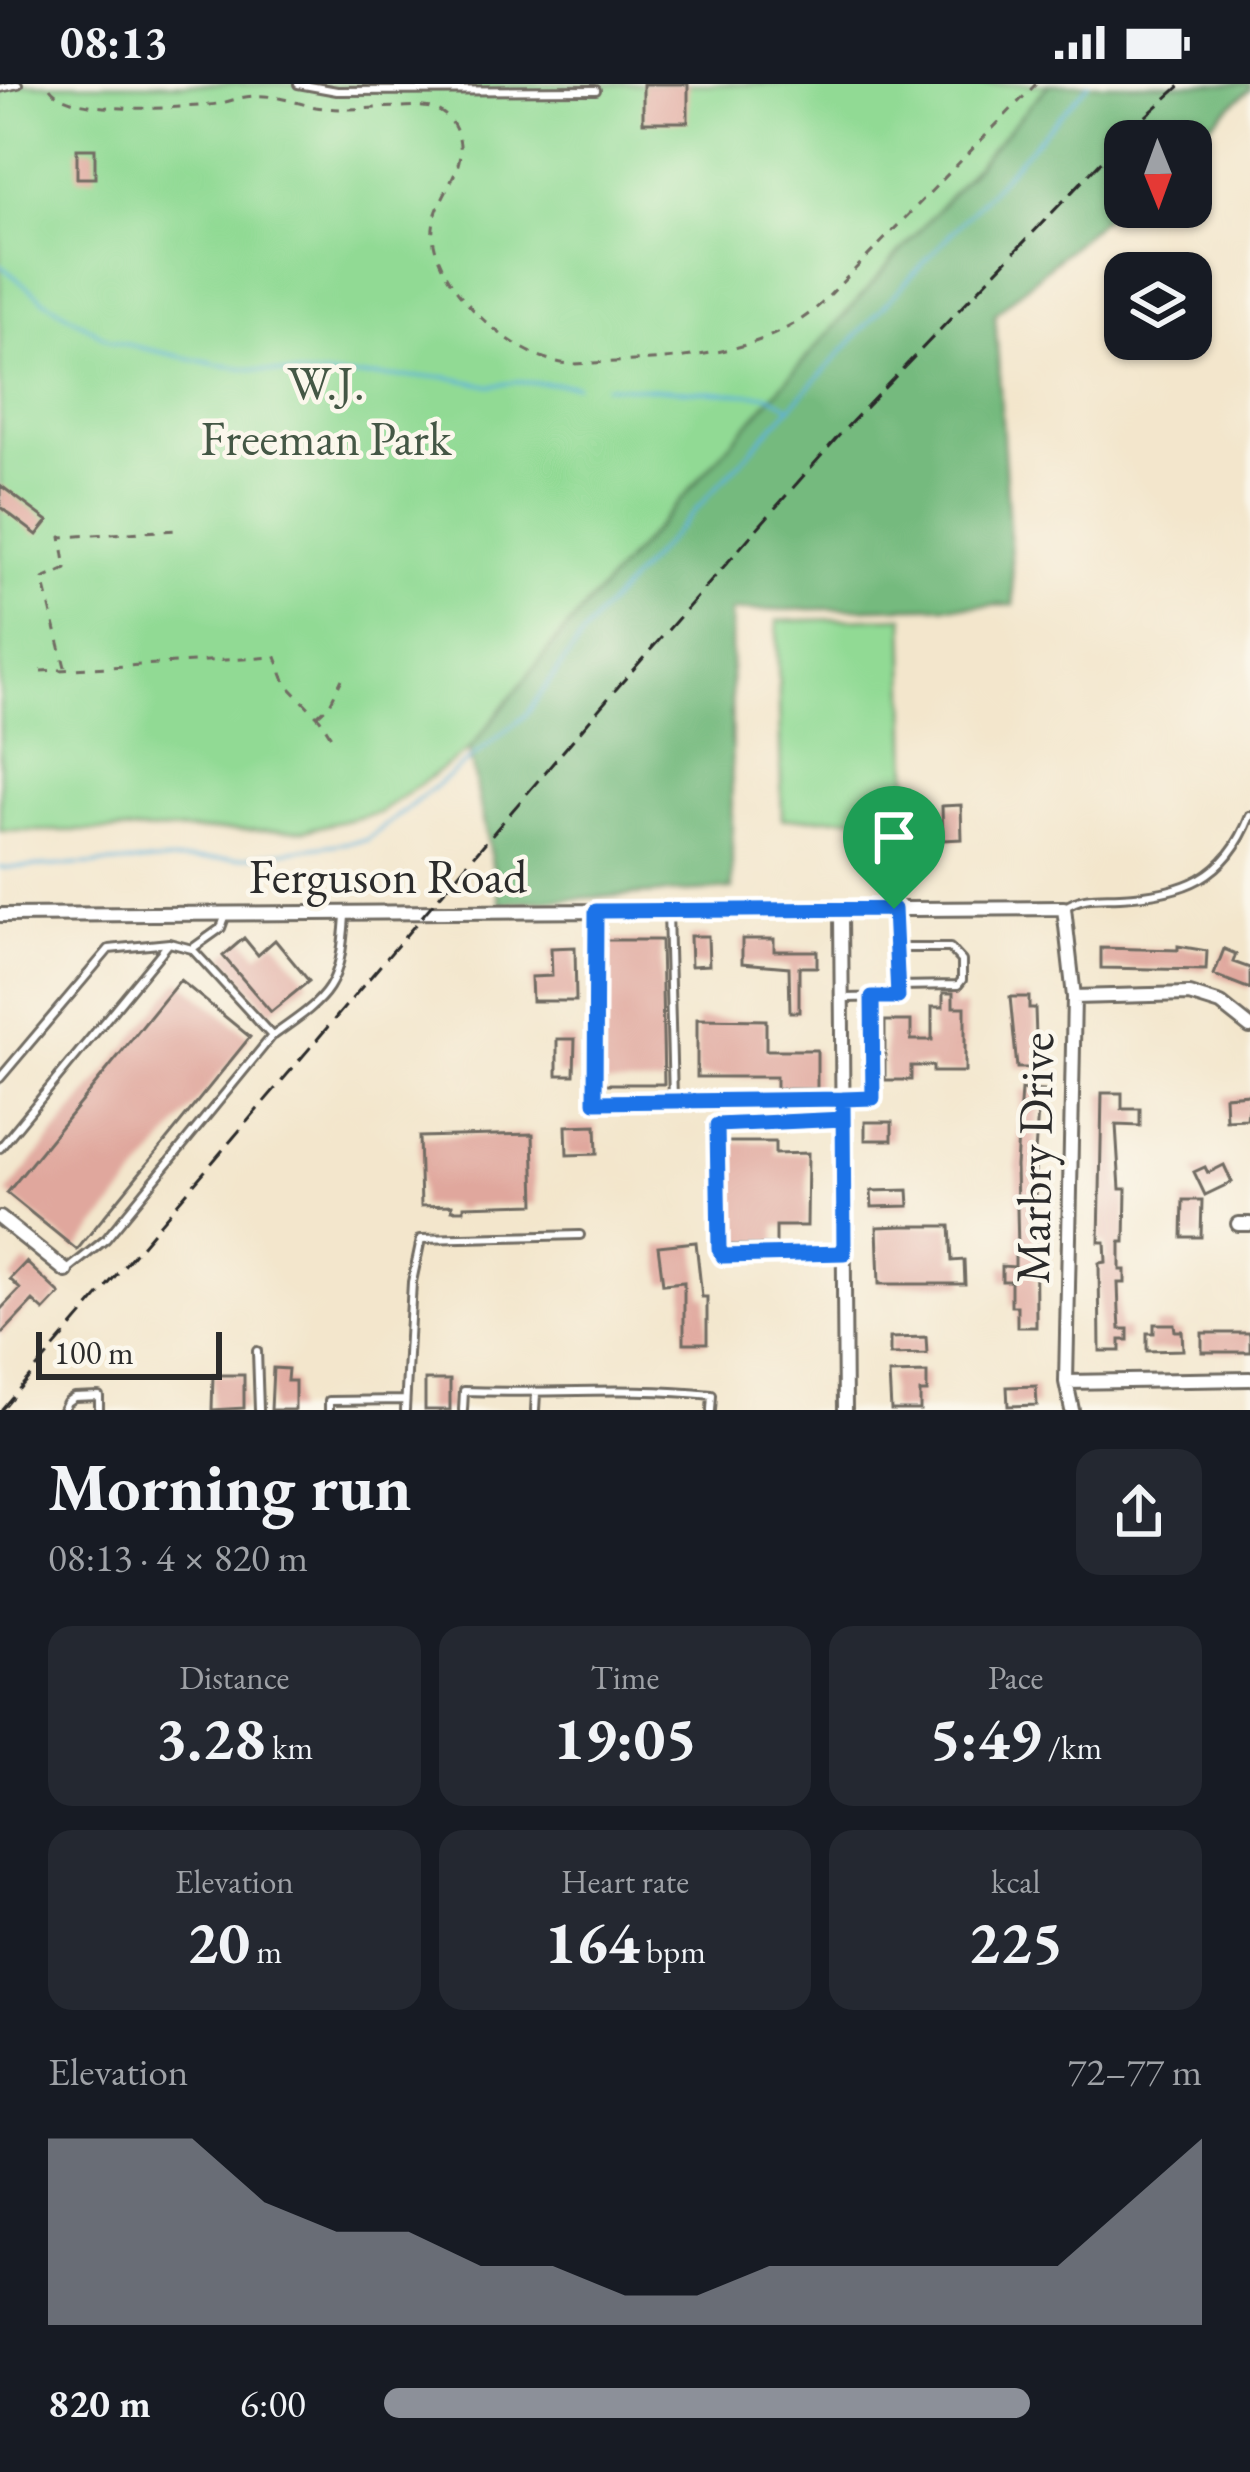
<!DOCTYPE html>
<html lang="en">
<head>
<meta charset="utf-8">
<style>
  :root { --surface:#171b24; --page:#242831; --text:#f1f3f6; --muted:#9ea1a6; --accent:#8c9099 }
  body { margin:0; font-family:"EB Garamond",serif; background:var(--page); color:var(--text); height:100vh; display:flex; flex-direction:column; font-size:45px; white-space:nowrap }
  * { box-sizing:border-box; margin:0 }
  p { font-size:39px; color:var(--muted) }
  .icon { flex:none; width:66px; height:66px; fill:none; stroke:currentColor; stroke-width:2; stroke-linecap:round; stroke-linejoin:round }
  .map { position:relative; height:1326px; overflow:hidden }
  .sheet { display:flex; flex-direction:column; background:var(--surface); flex:1 }
  .sheet>* { flex:none }
  .needle { width:78px; rotate:179deg }
  .buttons { position:absolute; left:1104px; top:36px; display:grid; gap:24px }
  .buttons a { display:grid; place-items:center; width:108px; height:108px; border-radius:24px; background:var(--surface); box-shadow:0 3px 9px #0004; font-size:60px }
  .scale { position:absolute; left:36px; bottom:30px; width:186px; box-sizing:border-box; padding-left:12px; border:6px solid #2b2b2b; border-top:0; font-size:33px; line-height:42px; white-space:nowrap; color:#2b2b2b; -webkit-text-stroke:9px #fbf7ec; paint-order:stroke }
  .pin { position:absolute; display:grid; place-items:center; width:102px; height:102px; color:#fff; margin:-123px -51px; border-radius:50% 50% 50% 0; rotate:-45deg; box-shadow:0 0 12px #0007 }
  .pin .icon { rotate:45deg }
  .round { display:grid; place-items:center; flex:none; width:126px; height:126px; border-radius:24px; background:var(--page) }
  .head { display:flex; align-items:center; justify-content:space-between; height:204px; padding:0 48px }
  h1 { font-size:66px; font-weight:700; line-height:90px }
  .stats { display:grid; grid-template-columns:repeat(3,1fr); gap:18px; height:204px; padding:12px 48px }
  .stats div { display:grid; align-content:center; border-radius:24px; background:var(--page); text-align:center }
  .stats b { font-size:60px; font-weight:700 }
  .stats small { font-size:33px; font-weight:400 }
  .stats p { font-size:33px }
  .chart { height:336px; padding:24px 48px }
  .chart p { display:flex; justify-content:space-between }
  .chart svg { width:100%; height:216px; margin-top:12px; fill:var(--accent); opacity:.7 }
  ul { padding:0 48px; list-style:none; font-size:39px }
  li { display:grid; grid-template-columns:192px 144px 1fr; align-items:center; height:90px }
  li i { height:30px; border-radius:15px; background:var(--accent) }
  .status { display:flex; justify-content:space-between; align-items:center; height:84px; padding:0 60px; background:var(--surface); direction:ltr }
  .status svg { height:33px; fill:currentColor }
  .map>svg:first-child { display:block }
</style>
</head>
<body>
<div class="status"><b>08:13</b><svg viewBox="0 0 49 12"><path d="M0 12V9h3v3zM5 12V6h3v6zM10 12V3h3v9zM15 12V0h3v12zM26 1h20v11H26zM47 4h2v5h-2z"/></svg></div>
<div class="map">
<svg width="1250" height="1326" viewBox="0 0 1250 1326">
  <rect width="100%" height="100%" fill="#fbf7ec"/>
  <filter id="ink" filterUnits="userSpaceOnUse"><feTurbulence type="fractalNoise" baseFrequency=".00833" numOctaves="2"/><feDisplacementMap in="SourceGraphic" scale="24" xChannelSelector="R" yChannelSelector="G"/><feConvolveMatrix kernelMatrix="1 2 1 2 8 2 1 2 1" color-interpolation-filters="sRGB"/></filter>
  <filter id="wash" filterUnits="userSpaceOnUse"><feTurbulence type="fractalNoise" baseFrequency=".004" numOctaves="4" result="noise"/><feDisplacementMap in="SourceGraphic" scale="48" xChannelSelector="R" yChannelSelector="G"/><feGaussianBlur stdDeviation="2.7" result="paint"/><feColorMatrix in="noise" values="0 0 0 0 0 0 0 0 0 0 0 0 0 0 0 0 0 1.4 0 .05"/><feComposite in="paint" operator="in"/></filter>
  <g filter="url(#wash)">
    <rect width="100%" height="100%" fill="#f3e6cc"/>
    <!-- green -->
    <path fill="#91da94" stroke="#5e8260" stroke-width="3" d="M0 0H1049L555 558 469 666 379 729 305 746 0 747Z
      M904 533 909 732 782 735 777 537Z"/>
    <!-- forest -->
    <path fill="#74ba7e" stroke="#507254" stroke-width="3" d="M1049 0H1250V5L1191 57H1125V115L995 230 1014 521 731 527 732 805 500 819 469 666 555 558Z"/>
    <g fill="none" stroke-linecap="round" stroke-linejoin="round">
      <!-- stream -->
      <path stroke="#5eb2da" stroke-width="3" d="M0 181 44 216 111 257 219 281 306 292 446 293 491 302 516 298 576 301
        M605 302 768 311 789 322
        M0 784 237 774 367 756 525 632 596 534 1089 0"/>
    </g>
    <g id="blocks">
      <!-- building -->
      <path fill="#e0a79d" d="M643 0H688V38H643Z
        M77 65H95V94H77Z
        M0 401 48 437 37 451 0 423Z
        M961 721 962 755 943 756 942 722Z
        M690 852H708L709 881 691 882Z
        M244 854 258 871 275 856 309 897 271 928 223 872Z
        M742 855H774V867H817V883H799V928H790L789 883 742 879Z
        M603 856H661L664 1000H603Z
        M1178 862 1207 867 1206 886 1101 884V864L1178 866Z
        M575 863 576 917H532L531 893 552 892 551 864Z
        M1224 865 1236 870 1233 878 1250 884V905L1214 891Z
        M180 896 250 953 77 1166 7 1109Z
        M943 909H953V923H965V988H933V982H911V996H885V937H911V956H932V923H943Z
        M1010 913H1029V924H1035L1037 984H1017Z
        M697 935 766 936V966H817V1005H776V993H697Z
        M557 955H575L574 991H557Z
        M1021 1006 1044 1007V1026H1038L1035 1069 1036 1243H1017V1222H1011V1197H1002V1182L1015 1183V1166H1018L1016 1082Z
        M1102 1009H1122V1025H1140V1042L1116 1041 1120 1105H1126L1125 1158H1120V1186H1125V1199H1118L1119 1227 1120 1245H1128V1256H1120V1267H1100L1099 1179 1106 1178 1105 1158H1099Z
        M1250 1010 1247 1035 1226 1036 1225 1012Z
        M865 1038H892V1056H865Z
        M596 1041 597 1070 567 1071 566 1042Z
        M533 1050 535 1120 464 1122V1126H452V1121L421 1122 419 1053Z
        M725 1058H775V1070L808 1069 807 1142H776V1161H726Z
        M1224 1081 1232 1098 1205 1111 1194 1088 1205 1083 1208 1089Z
        M908 1106 909 1122 872 1123 871 1107Z
        M1183 1116H1202L1201 1153H1182Z
        M903 1142H950L952 1177 964 1176 965 1200H879L877 1143Z
        M696 1158 702 1213H707V1259H684V1198L663 1200 658 1162Z
        M26 1178 60 1210 44 1227 33 1217 0 1252V1226L20 1205 10 1195Z
        M1154 1240H1174L1175 1247H1182L1183 1266 1147 1267V1249H1154Z
        M1202 1249H1250V1268H1202Z
        M926 1253 927 1270 890 1271V1254Z
        M273 1284 288 1285 287 1297H295V1326H271Z
        M927 1289V1308H920V1326H891L889 1290Z
        M213 1291H244V1324L212 1326Z
        M425 1296H450V1326H425Z
        M1036 1302 1037 1321 1008 1322 1007 1303Z"/>
    </g>
  </g>
  <g filter="url(#ink)">
    <use href="#blocks" fill-opacity="0" stroke="#716c63" stroke-width="3"/>
    <g fill="none" stroke-linecap="round" stroke-linejoin="round">
      <defs>
        <path id="service" d="M298 0 337 7 596 6
          M0 4 18 0
          M1064 824C1083 811 1098 814 1120 813 1184 810 1226 794 1250 732
          M668 827 673 1015
          M193 864 221 844 225 833
          M897 864H950L962 877V896L958 901 897 902
          M845 914 897 913 894 825
          M274 951C331 911 340 904 345 832
          M0 994 109 865 169 859
          M595 1015 596 830
          M845 1015 873 1014 872 913
          M839 1035 717 1041 719 1165 723 1172 844 1169
          M0 1064 169 859 192 865 272 952 106 1155 66 1187
          M257 1267 259 1326
          M63 1326 67 1318 74 1313 99 1312V1326
          M329 1326V1317L405 1316
          M405 1326 412 1198 421 1155 580 1151
          M463 1326 464 1307C547 1310 630 1302 712 1311L711 1326
          M535 1326 536 1309"/>
        <path id="minor" d="M841 827 845 1326
          M0 831 1064 824 1074 913 1066 1298 1072 1326
          M1074 913 1189 910 1221 920 1250 943
          M595 1018 843 1015
          M0 1134 66 1187
          M1238 1140H1250
          M1066 1298 1250 1295"/>
      </defs>
      <!-- service casing -->
      <use href="#service" stroke="#716c63" stroke-width="12"/>
      <!-- minor casing -->
      <use href="#minor" stroke="#716c63" stroke-width="18"/>
      <!-- path -->
      <path stroke="#716c63" stroke-width="3" stroke-dasharray="9 9" stroke-linecap="butt" d="M50 4C69 32 175 24 209 21 224 20 238 13 253 12 274 10 295 19 316 23 343 27 370 24 398 23 410 23 422 21 434 25 444 29 449 33 454 42 477 85 429 112 433 153 439 209 519 279 573 280 657 275 757 279 822 219L1036 0
        M65 583 43 495 66 485 61 453 176 446
        M41 587 276 573 286 600 320 635 333 656
        M318 631 330 620 342 595"/>
      <!-- service -->
      <use href="#service" stroke="#fff" stroke-width="6"/>
      <!-- minor -->
      <use href="#minor" stroke="#fff" stroke-width="12"/>
      <!-- rail -->
      <path stroke="#2b2b2b" stroke-width="3" stroke-dasharray="18 9" stroke-linecap="butt" d="M1 1326 617 604 843 347 1136 41 1182 0"/>
    </g>
  </g>
  <g fill="none" stroke-linecap="round" stroke-linejoin="round" filter="url(#ink)">
    <defs>
      <path id="route" d="M894 825 596 827 595 1018 843 1015 844 1169 723 1172 719 1165 717 1041 843 1035V1015L873 1014 872 913H898L894 825"/>
    </defs>
    <!-- route casing -->
    <use href="#route" stroke="#fff" stroke-width="24"/>
    <!-- route -->
    <use href="#route" stroke="#1a73e8" stroke-width="15"/>
  </g>
  <g text-anchor="middle" stroke-width="9" stroke-linejoin="round" paint-order="stroke">
    <!-- park labels -->
    <g font-size="48" fill="#445745" stroke="#fbf7ec">
      <text x="326" y="316">W.J.<tspan x="326" dy="55">Freeman Park</tspan></text>
    </g>
    <!-- street labels -->
    <g font-size="48" fill="#2b2b2b" stroke="#fbf7ec">
      <text x="388" y="809">Ferguson Road</text>
      <text transform="translate(1034 1074) rotate(-89)" y="17">Marbry Drive</text>
    </g>
  </g>
</svg>
<div class="buttons">
<a><svg class="needle" viewBox="-14 -14 28 28"><path d="M0-13l5 13h-10z" fill="#e53935"/><path d="M0 13l5-13h-10z" fill="#9ea1a6"/></svg></a>
<a><svg class="icon" aria-label="layers" viewBox="0 0 24 24"><path d="M12 4l9 5-9 5-9-5zM3 14l9 5 9-5"/></svg></a>
</div>
<div class="scale">100 m</div>
<div class="pin" style="left:894px;top:825px;background:#1e9e55"><svg class="icon" aria-label="arrive" viewBox="0 0 24 24"><path d="M6 21V4h12l-3 4 3 4H6"/></svg></div>
</div>
<section class="sheet">
<div class="head"><div><h1>Morning run</h1><p>08:13 · 4 × 820 m</p></div><a class="round"><svg class="icon" aria-label="share" viewBox="0 0 24 24"><path d="M12 15V3M7 8l5-5 5 5M5 13v7h14v-7"/></svg></a></div>
<div class="stats">
<div><p>Distance</p><b>3.28<small> km</small></b></div>
<div><p>Time</p><b>19:05</b></div>
<div><p>Pace</p><b>5:49<small> /km</small></b></div>
</div>
<div class="stats">
<div><p>Elevation</p><b>20<small> m</small></b></div>
<div><p>Heart rate</p><b>164<small> bpm</small></b></div>
<div><p>kcal</p><b>225</b></div>
</div>
<div class="chart"><p><span>Elevation</span>72–77 m</p>
<svg viewBox="0 0 160 44" preserveAspectRatio="none"><path d="M0 44V6L10 6L20 6L30 19L40 25L50 25L60 32L70 32L80 38L90 38L100 32L110 32L120 32L130 32L140 32L150 19L160 6V44z"/></svg>
</div>
<ul>
<li><b>820 m</b>6:00<i style="width:79%"></i></li>
</ul>
</section>
</body>
</html>
